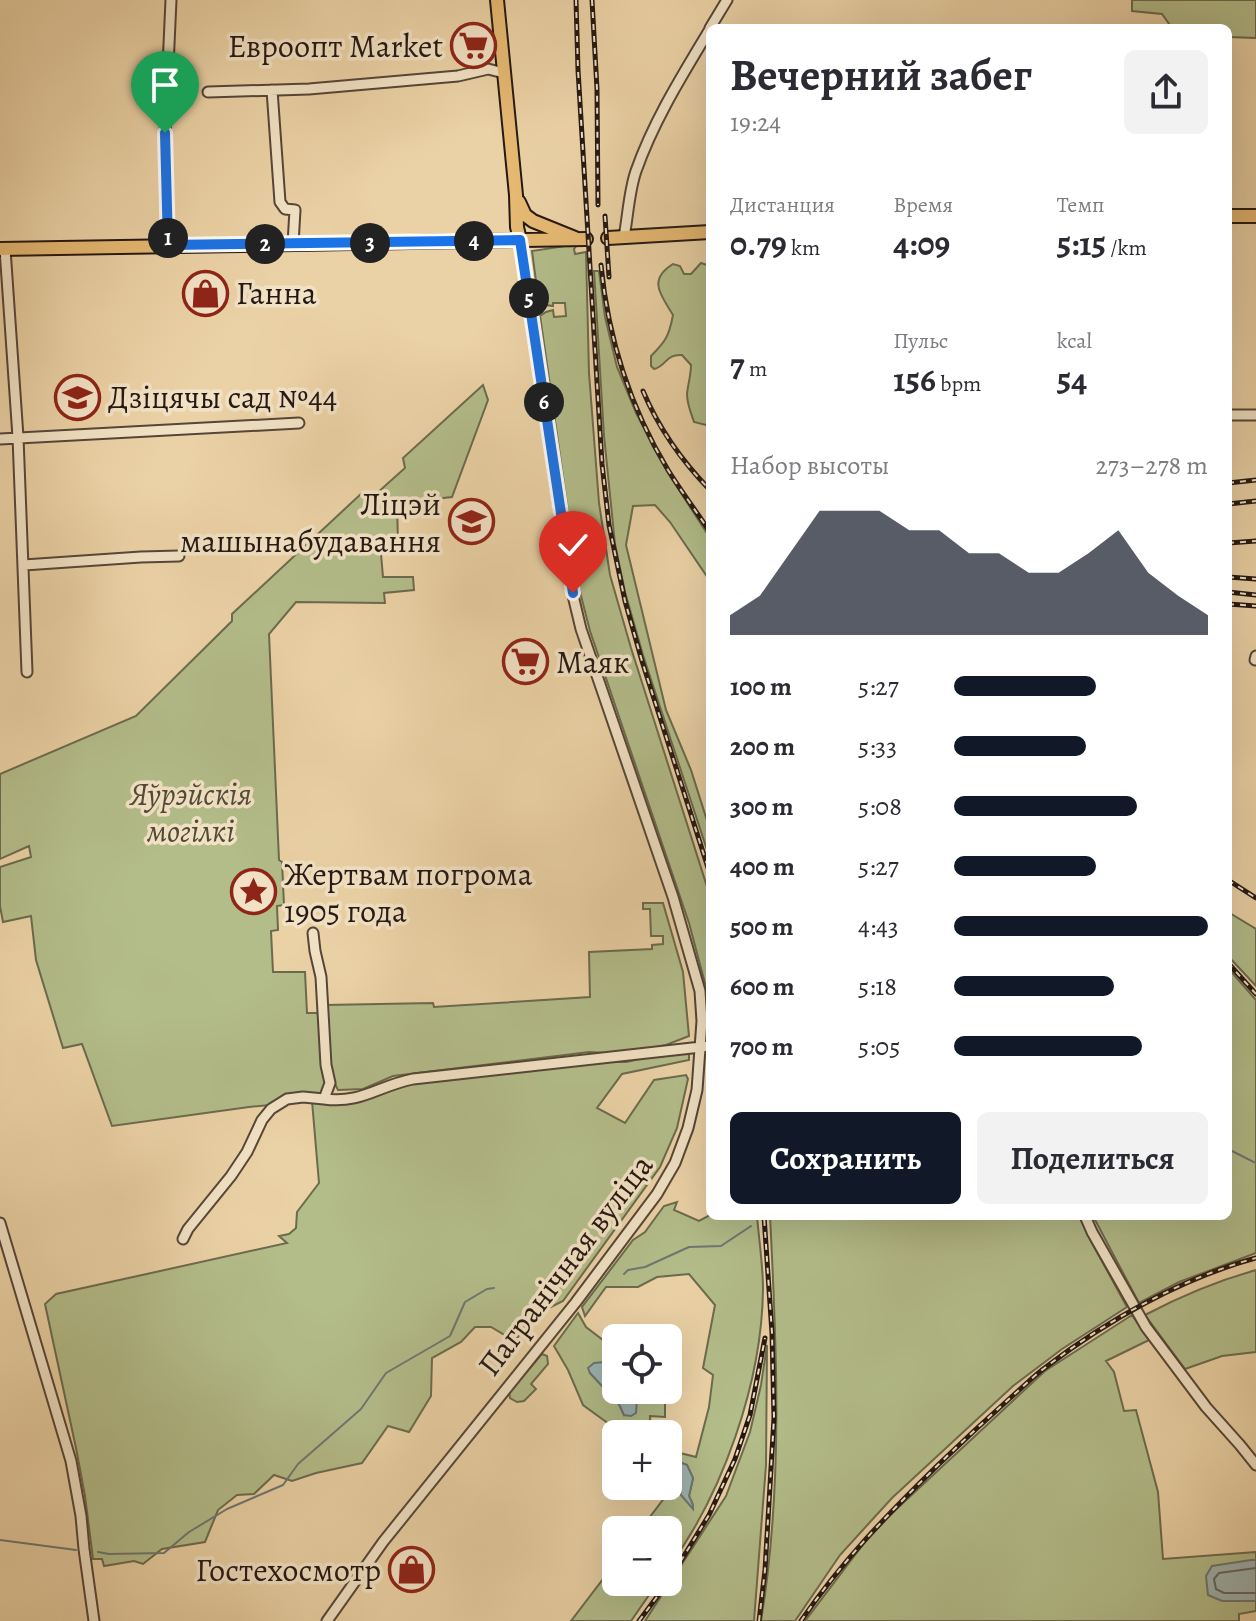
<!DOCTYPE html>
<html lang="ru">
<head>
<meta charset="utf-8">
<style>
  :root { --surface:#fff; --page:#f2f2f3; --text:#2b2b33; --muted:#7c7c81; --accent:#111827 }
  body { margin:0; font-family:Alegreya,serif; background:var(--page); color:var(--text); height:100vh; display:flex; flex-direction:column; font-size:30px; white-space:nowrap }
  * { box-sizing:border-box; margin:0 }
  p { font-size:26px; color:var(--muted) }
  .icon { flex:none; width:44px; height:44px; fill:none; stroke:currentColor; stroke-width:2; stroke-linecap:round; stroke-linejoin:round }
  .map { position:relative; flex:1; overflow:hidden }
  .details { position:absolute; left:706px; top:24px; width:526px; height:1196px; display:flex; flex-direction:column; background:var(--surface); border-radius:12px; box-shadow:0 8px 32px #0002 }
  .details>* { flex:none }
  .fabs { position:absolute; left:602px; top:1324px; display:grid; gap:16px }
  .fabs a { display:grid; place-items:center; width:80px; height:80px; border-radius:12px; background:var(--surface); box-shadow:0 8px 32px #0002; font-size:40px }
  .pin { position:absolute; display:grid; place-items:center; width:68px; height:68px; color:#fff; margin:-82px -34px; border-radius:50% 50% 50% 0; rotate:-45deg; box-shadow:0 0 8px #0007 }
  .pin .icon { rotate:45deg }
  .km { position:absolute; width:40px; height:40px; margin:-20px; border-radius:50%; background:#222; color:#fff; font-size:22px; line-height:40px; text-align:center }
  .round { display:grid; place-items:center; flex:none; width:84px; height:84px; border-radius:12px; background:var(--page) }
  .head { display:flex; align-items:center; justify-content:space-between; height:136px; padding:0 24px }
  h1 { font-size:44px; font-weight:700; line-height:60px }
  .metrics { display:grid; grid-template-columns:repeat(3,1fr); gap:12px; height:136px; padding:8px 24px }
  .metrics div { display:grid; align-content:center }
  .metrics b { font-size:34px; font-weight:700 }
  .metrics small { font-size:22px; font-weight:400 }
  .metrics p { font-size:22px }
  .chart { height:224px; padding:16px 24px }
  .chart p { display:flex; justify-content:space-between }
  .chart svg { width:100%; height:144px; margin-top:8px; fill:var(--accent); opacity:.7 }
  .primary-button { display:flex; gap:16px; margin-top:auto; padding:16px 24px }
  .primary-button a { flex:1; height:92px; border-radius:12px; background:var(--accent); color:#fff; font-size:32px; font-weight:700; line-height:92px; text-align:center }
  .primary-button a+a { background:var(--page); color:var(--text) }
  ul { padding:0 24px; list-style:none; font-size:26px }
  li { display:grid; grid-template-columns:128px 96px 1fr; align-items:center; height:60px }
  li i { height:20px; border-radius:10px; background:var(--accent) }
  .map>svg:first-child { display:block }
</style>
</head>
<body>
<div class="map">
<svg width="1256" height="1621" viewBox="0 0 1256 1621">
  <rect width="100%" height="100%" fill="#ebd2a6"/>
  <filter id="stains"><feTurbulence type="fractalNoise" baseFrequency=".0025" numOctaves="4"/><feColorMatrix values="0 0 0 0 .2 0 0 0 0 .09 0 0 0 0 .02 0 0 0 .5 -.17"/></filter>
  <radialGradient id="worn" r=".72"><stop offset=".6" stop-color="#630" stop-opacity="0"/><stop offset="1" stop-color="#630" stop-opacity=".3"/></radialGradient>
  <!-- green -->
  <path fill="#b3bd8a" stroke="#6c6a4e" stroke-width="2" d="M1132 0H1256V38L1228 37V28H1172L1162 14 1132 11Z
    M578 244 574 249 575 254 586 252 589 373 599 503 610 575 631 648 710 896V1038H707V991L689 923 590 631 579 588 540 316 546 312 553 310 554 317 566 316 565 303H553V306L539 304 532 251Z
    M701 263 710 266V426L694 422C691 413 687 404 687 394 688 384 691 375 691 365L682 355C665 354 667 366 654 369L651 366V356C666 341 669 336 673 315 661 295 647 280 673 264L680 266 684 274H691Z
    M594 271H599L605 317 617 367 636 413 672 479 710 538V581L670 522 655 505 633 506 626 545 666 710 691 770 710 830V859L643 655 625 592 615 544 604 436Z
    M483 385 488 400 452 497 397 503 398 542 381 554 383 577H413L414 590 384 593 385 603 296 602 269 634 279 860 282 862 284 905 277 906 278 930 271 931 273 972H305L307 1013H319L322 1065 331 1100 395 1083 586 1061 626 1062 672 1052H689V1060L622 1074 597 1108 625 1123 654 1080 686 1075 688 1079 677 1128 660 1167 563 1301 529 1318 518 1337H508L491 1327H475L461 1342 432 1358 431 1396 409 1432 388 1426 362 1463 316 1473 292 1481 274 1475 254 1494 237 1495 218 1510 205 1542 162 1549 143 1564 134 1561 104 1566 102 1559H93L85 1496 76 1448 45 1304 56 1294 287 1243 279 1236 289 1234 296 1228 297 1212 319 1183 312 1101 249 1107 112 1126 82 1044 63 1048 36 960 31 916 3 922 0 906V867L31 857 29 846 0 859V774L136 716 232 621V614L363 492 376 494 405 468 403 458Z
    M643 903H663L683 972 689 1036 666 1045 623 1054 589 1052 393 1076 363 1089 338 1090C324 1065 327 1034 326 1005L433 1003 434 1007 590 997 589 952 652 949V945L663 944V936H651L650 909H643Z
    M1228 912 1256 929V986L1228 956Z
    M1228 968 1256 1000V1253L1179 1282 1139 1303 1093 1216H1228Z
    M677 1202 674 1210 699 1221 710 1215 757 1216C759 1240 763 1265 763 1289 762 1382 723 1494 668 1568V1530H640L668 1493 661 1486H668V1479L672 1482H679L693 1505 689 1496 693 1478 687 1465 676 1461 668 1455V1445L677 1447 676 1452 696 1457 709 1407 713 1375 703 1368 715 1305 689 1274 657 1277 638 1287H606L585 1316 582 1307 633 1240 645 1232 664 1206Z
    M770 1216H1081L1092 1243 1127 1307 1062 1349 1013 1386 892 1498 840 1555 795 1621H761C783 1487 777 1351 770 1216Z
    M1256 1270V1352L1222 1356 1185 1369 1145 1315C1181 1296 1217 1281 1256 1270Z
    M578 1313 586 1327 616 1350V1373L604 1362 590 1373 619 1404 624 1415 637 1400 630 1390H658L665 1400V1417L650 1416 651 1434H627L609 1424 583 1405 568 1370 554 1346Z
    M1132 1315 1149 1340 1106 1361 1114 1372 1124 1411 1136 1410 1158 1492 1163 1559 1256 1552V1611L1239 1614V1621H805L874 1530 1045 1371Z
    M767 1345 766 1465 754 1621H645L726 1496 750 1432 761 1385Z
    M542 1354 547 1356 548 1364 531 1384 536 1389 524 1401 517 1402 510 1398 509 1392Z
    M616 1562V1582H658L631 1621H571Z"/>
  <!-- water -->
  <path fill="#9eb5b3" stroke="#6e7673" stroke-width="2" d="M604 1362 616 1373V1390H630L637 1399 636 1413 631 1416 624 1415 619 1404 590 1373 588 1368 594 1363Z
    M668 1455 676 1461 687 1465 693 1478 689 1496 693 1505V1509L681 1495 679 1482H672L668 1479Z
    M1251 1560H1256V1601H1222L1208 1595 1206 1576 1212 1566Z"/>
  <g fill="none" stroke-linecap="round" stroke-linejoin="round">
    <!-- shore -->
    <path stroke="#626663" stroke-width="2" d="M1256 1568 1219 1573 1214 1579 1216 1589 1224 1593H1256"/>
    <!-- stream -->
    <path stroke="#6e7673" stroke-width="2" d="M1228 1149 1256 1163
      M624 1274 628 1270 645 1267 689 1247 721 1246 751 1226
      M0 1540 76 1550
      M98 1552 109 1554 164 1553 189 1532 227 1509 283 1485 298 1464 361 1409 386 1373 450 1336 465 1302 487 1289 494 1288"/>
    <defs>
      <path id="minor" d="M710 28 727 0
        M272 90 280 202 285 209 295 210 293 244
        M208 92 309 89 458 76 488 69 504 73
        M624 237C628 216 629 191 636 171 654 120 683 74 710 29
        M168 245 165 133 171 0
        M5 249 18 437 27 672
        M1228 415H1256
        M0 439 299 423
        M24 565 141 557 179 556
        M1255 660 1256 656
        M313 933 315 951 321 977 326 1065 330 1083 324 1099C361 1104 378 1086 413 1079L710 1046
        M1085 1216 1092 1232 1146 1327 1206 1407 1240 1445 1256 1465
        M0 1223 71 1461 81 1516 84 1549 94 1621
        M183 1239 188 1229 231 1176 247 1152 262 1120 271 1109 287 1099 303 1097 324 1099
        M327 1621 383 1542 576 1302 657 1194 675 1163 688 1128 697 1090 702 1021 700 991 673 897 581 629 570 583 520 240"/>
      <path id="major" d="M497 0 516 195 517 227 520 240
        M519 202 525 215 533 221 575 238
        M1228 216H1256
        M608 238 710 232
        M0 249 586 239"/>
    </defs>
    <!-- minor casing -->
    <use href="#minor" stroke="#564638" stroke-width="13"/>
    <!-- major casing -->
    <use href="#major" stroke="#251813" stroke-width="16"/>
    <!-- minor -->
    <use href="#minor" stroke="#f2e2c5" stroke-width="9"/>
    <!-- major -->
    <use href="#major" stroke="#e6b973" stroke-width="12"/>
    <defs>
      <path id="rail" d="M576 0 578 70 602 464 609 525 625 601 642 661 710 874
        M592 0 597 89 598 205
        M605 216 609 277
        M601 265C608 338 630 407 668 470 681 491 696 511 710 532
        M643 391C659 429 681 460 710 490
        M1228 483 1256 480
        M1228 504 1256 501
        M1228 543 1256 541
        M1228 577 1256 579
        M1228 592 1256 595
        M1228 604 1256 606
        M1228 880 1256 898
        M1228 963 1256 994
        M668 1582 709 1515 735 1459 750 1415 765 1338
        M639 1621 668 1582
        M759 1621 765 1570 774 1418 772 1333 764 1216
        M801 1621C842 1561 886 1516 938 1465 964 1440 991 1415 1018 1391 1027 1383 1036 1374 1046 1367 1106 1321 1182 1278 1256 1258"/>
    </defs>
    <!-- rail casing -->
    <use href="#rail" stroke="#251813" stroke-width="5"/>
    <!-- rail -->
    <use href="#rail" stroke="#f2e2c5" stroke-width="2" stroke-dasharray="6" stroke-linecap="butt"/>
  </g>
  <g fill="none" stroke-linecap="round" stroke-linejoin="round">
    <defs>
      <path id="route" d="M165 133 168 245 520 240 573 593"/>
    </defs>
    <!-- route casing -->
    <use href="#route" stroke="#fff" stroke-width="16"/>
    <!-- route -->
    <use href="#route" stroke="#1a73e8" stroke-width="10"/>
  </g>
  <!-- icons -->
  <defs>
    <symbol id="supermarket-ring" viewBox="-11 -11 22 22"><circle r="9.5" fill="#f2e2c5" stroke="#8f2418" stroke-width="1.5"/><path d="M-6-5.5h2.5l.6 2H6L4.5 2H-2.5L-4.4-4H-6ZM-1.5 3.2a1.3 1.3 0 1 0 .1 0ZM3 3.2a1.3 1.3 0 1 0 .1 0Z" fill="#8f2418"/></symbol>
    <symbol id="shop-ring" viewBox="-11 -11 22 22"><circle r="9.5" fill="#f2e2c5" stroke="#8f2418" stroke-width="1.5"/><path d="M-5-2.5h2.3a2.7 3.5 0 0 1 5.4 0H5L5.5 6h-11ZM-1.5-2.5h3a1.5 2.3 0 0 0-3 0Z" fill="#8f2418"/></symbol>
    <symbol id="school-ring" viewBox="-11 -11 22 22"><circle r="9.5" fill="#f2e2c5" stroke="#8f2418" stroke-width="1.5"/><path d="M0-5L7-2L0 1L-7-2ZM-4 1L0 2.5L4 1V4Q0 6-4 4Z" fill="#8f2418"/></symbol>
    <symbol id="university-ring" viewBox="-11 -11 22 22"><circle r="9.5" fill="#f2e2c5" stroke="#8f2418" stroke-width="1.5"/><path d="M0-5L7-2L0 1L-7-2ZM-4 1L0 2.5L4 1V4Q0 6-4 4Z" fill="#8f2418"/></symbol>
    <symbol id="sight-ring" viewBox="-11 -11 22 22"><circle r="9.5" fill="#f2e2c5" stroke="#8f2418" stroke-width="1.5"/><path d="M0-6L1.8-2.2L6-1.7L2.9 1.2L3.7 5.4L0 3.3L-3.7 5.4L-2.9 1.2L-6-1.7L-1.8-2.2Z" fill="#8f2418"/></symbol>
  </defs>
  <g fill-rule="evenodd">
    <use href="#supermarket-ring" x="448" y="20" width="51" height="51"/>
    <use href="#shop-ring" x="180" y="268" width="51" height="51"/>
    <use href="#school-ring" x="52" y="372" width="51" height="51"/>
    <use href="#university-ring" x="446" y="496" width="51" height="51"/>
    <use href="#supermarket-ring" x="500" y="636" width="51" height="51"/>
    <use href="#sight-ring" x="228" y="866" width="51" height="51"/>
    <use href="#shop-ring" x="386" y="1544" width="51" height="51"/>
  </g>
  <g text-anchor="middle" stroke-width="7" stroke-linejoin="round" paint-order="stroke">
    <!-- poi labels -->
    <g font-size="32" fill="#251813" stroke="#f2e2c5" text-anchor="start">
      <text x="443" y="57" text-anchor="end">Евроопт Market</text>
      <text x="236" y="304">Ганна</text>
      <text x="108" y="408">Дзіцячы сад №44</text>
      <text x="441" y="515" text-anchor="end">Ліцэй<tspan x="441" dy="37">машынабудавання</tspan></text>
      <text x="556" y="673">Маяк</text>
      <text x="284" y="885">Жертвам погрома<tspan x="284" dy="37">1905 года</tspan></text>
      <text x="381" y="1581" text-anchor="end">Гостехосмотр</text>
    </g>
    <!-- park labels -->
    <g font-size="32" font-style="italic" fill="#504a37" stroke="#f2e2c5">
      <text x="191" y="805">Яўрэйскія<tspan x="191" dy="37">могілкі</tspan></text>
    </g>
    <!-- street labels -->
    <g font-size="32" fill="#251813" stroke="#f2e2c5">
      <text transform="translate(565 1265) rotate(-53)" y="11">Пагранічная вуліца</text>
    </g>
  </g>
  <rect width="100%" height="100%" filter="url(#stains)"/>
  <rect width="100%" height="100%" fill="url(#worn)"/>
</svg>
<div class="fabs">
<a><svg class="icon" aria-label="locate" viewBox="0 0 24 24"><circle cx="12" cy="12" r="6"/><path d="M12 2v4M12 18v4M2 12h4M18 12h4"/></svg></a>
<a>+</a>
<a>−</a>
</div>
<div class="pin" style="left:165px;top:133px;background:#1e9e55"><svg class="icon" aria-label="arrive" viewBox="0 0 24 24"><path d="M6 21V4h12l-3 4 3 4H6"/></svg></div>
<div class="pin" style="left:573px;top:593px;background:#d93025"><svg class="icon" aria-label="check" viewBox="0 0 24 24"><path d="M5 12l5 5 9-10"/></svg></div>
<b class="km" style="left:168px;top:238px">1</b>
<b class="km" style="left:265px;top:244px">2</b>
<b class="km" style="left:370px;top:243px">3</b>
<b class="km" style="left:474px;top:241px">4</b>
<b class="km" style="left:529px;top:298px">5</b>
<b class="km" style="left:544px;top:402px">6</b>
<section class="details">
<div class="head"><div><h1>Вечерний забег</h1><p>19:24</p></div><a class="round"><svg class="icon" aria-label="share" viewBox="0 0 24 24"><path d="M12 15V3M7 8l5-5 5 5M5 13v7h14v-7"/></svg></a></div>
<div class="metrics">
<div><p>Дистанция</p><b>0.79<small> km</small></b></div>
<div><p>Время</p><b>4:09</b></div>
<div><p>Темп</p><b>5:15<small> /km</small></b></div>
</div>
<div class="metrics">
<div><b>7<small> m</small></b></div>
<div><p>Пульс</p><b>156<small> bpm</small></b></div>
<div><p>kcal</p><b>54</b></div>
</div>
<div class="chart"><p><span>Набор высоты</span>273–278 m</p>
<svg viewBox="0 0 160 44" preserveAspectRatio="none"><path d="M0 44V38L10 32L20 19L30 6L40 6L50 6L60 12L70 12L80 19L90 19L100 25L110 25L120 19L130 12L140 25L150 32L160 38V44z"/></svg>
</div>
<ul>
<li><b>100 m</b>5:27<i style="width:56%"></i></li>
<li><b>200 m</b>5:33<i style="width:52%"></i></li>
<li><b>300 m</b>5:08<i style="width:72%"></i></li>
<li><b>400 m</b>5:27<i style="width:56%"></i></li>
<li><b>500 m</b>4:43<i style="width:100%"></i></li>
<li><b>600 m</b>5:18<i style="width:63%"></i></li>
<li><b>700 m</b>5:05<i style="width:74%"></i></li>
</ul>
<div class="primary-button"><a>Сохранить</a><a>Поделиться</a></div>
</section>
</div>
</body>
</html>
